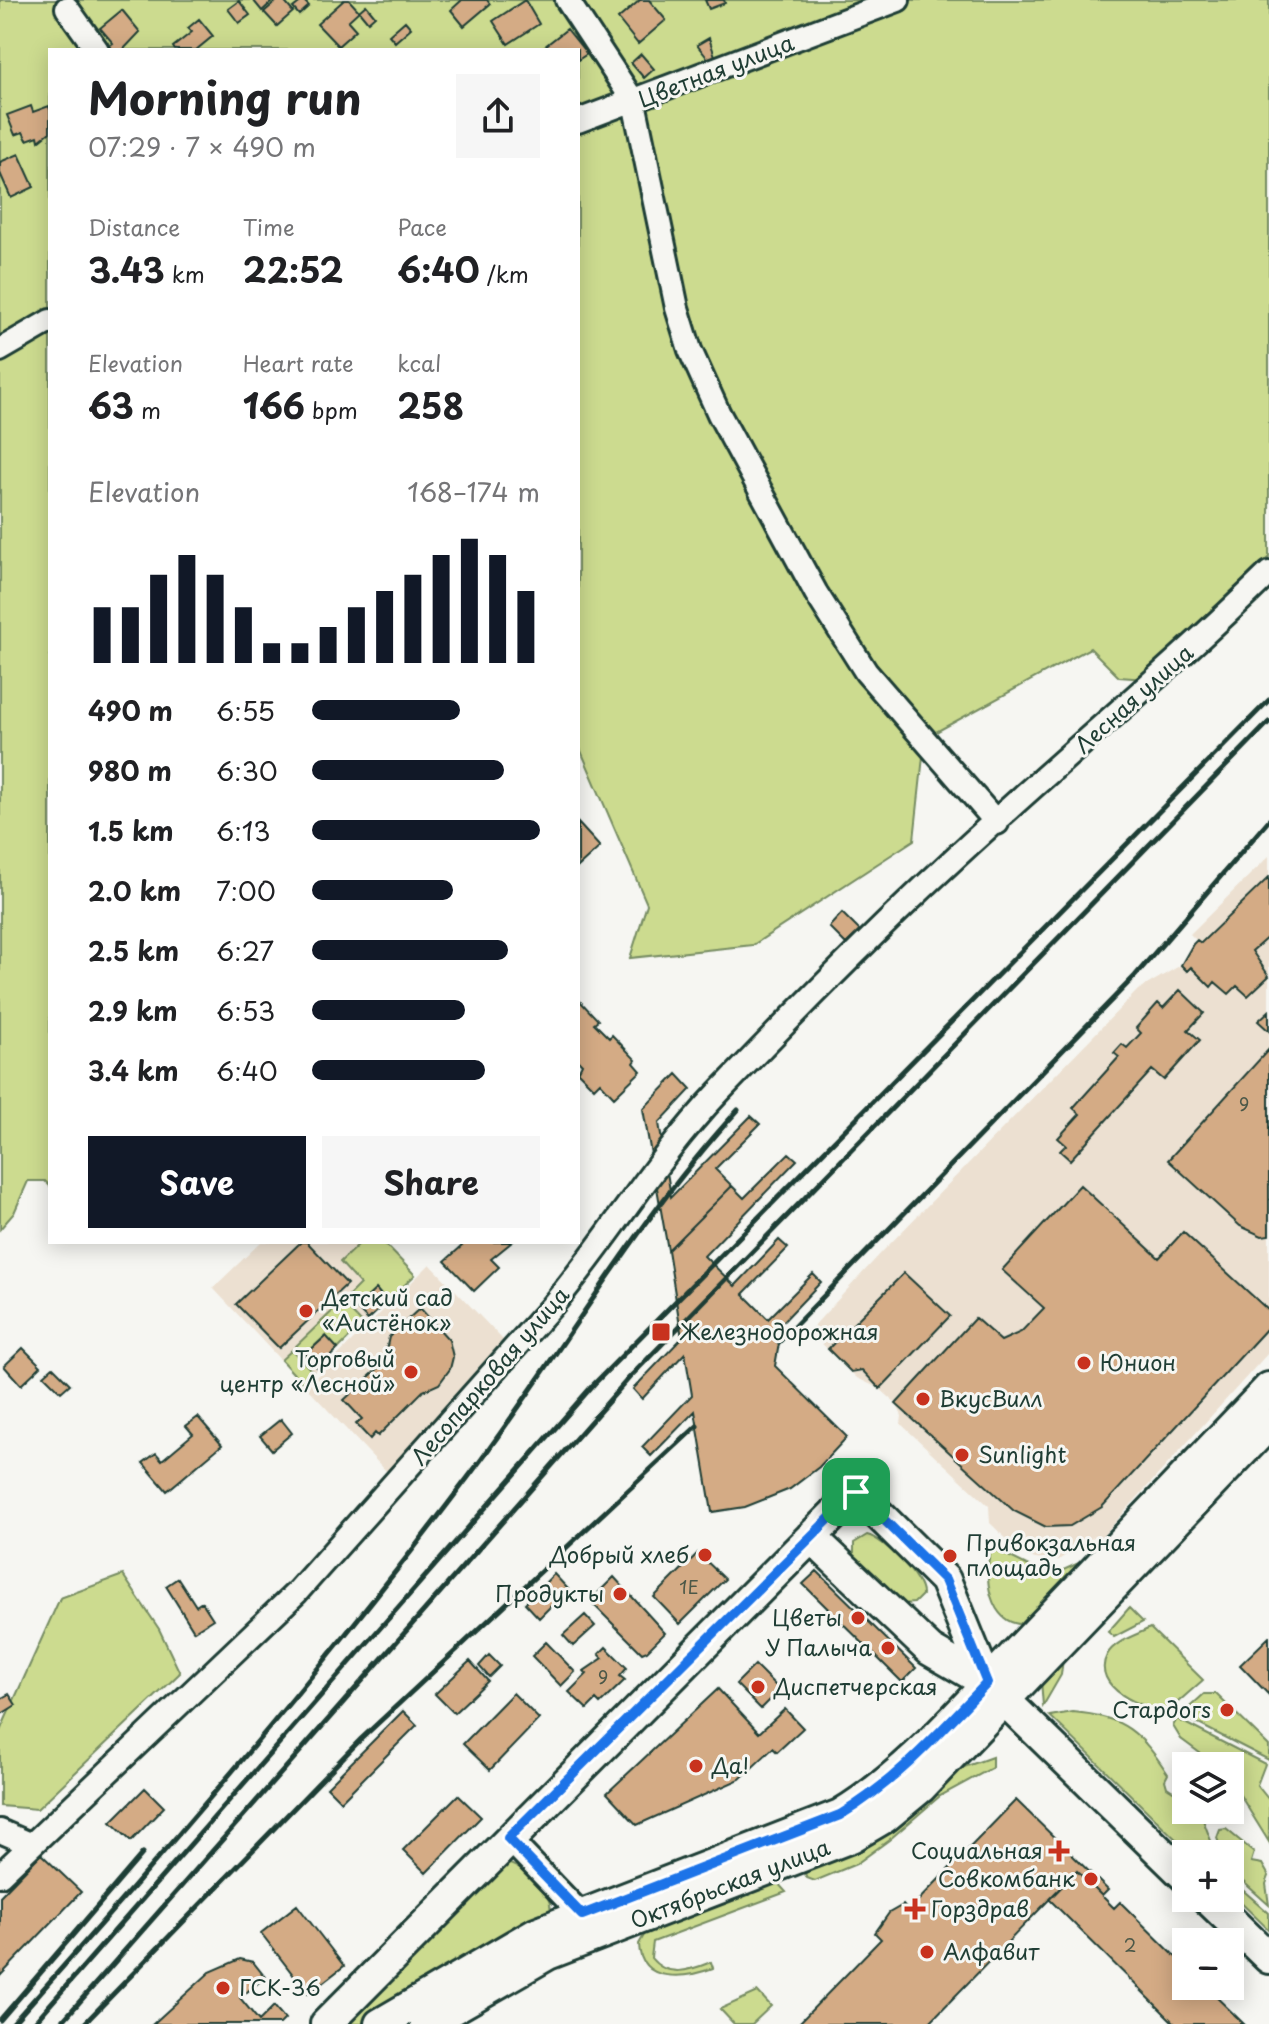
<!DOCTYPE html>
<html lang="en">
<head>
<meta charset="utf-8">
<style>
  :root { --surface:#fff; --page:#f6f6f6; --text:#202124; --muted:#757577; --accent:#111827 }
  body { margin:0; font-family:"Playpen Sans",sans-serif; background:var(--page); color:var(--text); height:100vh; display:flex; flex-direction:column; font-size:30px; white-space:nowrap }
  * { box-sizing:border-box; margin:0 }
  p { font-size:26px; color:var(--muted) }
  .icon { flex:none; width:44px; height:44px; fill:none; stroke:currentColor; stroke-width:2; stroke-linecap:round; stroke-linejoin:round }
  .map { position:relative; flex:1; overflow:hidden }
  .side { position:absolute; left:48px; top:48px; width:532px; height:1196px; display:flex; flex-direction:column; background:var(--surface); border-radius:0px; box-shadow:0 4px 20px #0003 }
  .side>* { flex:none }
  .buttons { position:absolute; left:1172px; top:1752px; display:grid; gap:16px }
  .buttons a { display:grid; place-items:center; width:72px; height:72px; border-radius:0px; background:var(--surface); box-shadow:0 4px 20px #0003; font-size:40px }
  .pin { position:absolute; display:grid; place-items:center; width:68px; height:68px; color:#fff; margin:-34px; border-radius:16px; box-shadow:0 4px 12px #0006 }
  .round { display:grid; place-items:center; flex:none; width:84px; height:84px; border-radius:0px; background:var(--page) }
  .summary { display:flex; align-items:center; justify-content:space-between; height:136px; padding:0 40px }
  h1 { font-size:44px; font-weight:700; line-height:60px }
  .stats { display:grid; grid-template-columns:repeat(3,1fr); gap:12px; height:136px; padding:8px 40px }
  .stats div { display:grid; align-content:center }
  .stats b { font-size:34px; font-weight:700 }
  .stats small { font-size:22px; font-weight:400 }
  .stats p { font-size:22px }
  .chart { height:224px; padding:16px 40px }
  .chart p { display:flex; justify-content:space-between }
  .chart svg { width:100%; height:144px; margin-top:8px; stroke:var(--accent); stroke-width:6 }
  .button { display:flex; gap:16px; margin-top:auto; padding:16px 40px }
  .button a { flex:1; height:92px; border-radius:0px; background:var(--accent); color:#fff; font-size:32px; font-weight:700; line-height:92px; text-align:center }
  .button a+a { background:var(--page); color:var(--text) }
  ul { padding:0 40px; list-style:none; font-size:26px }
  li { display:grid; grid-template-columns:128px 96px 1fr; align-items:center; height:60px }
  li i { height:20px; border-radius:10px; background:var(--accent) }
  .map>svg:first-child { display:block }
</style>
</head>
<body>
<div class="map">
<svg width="1269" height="2024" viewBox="0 0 1269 2024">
  <rect width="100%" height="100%" fill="#f6f6f2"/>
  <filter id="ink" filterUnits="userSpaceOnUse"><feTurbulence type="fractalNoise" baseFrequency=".0125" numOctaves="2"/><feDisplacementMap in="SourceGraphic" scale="16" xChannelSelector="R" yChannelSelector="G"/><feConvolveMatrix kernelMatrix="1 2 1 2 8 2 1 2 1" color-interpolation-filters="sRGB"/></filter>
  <g filter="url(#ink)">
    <!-- built -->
    <path fill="#ece0d1" d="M1269 856V1352L1099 1540 1095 1536 1057 1561 1035 1559 1020 1552 990 1523 989 1506 901 1424 902 1416 896 1403 880 1389 857 1378 809 1331 882 1252 1138 990 1181 965 1197 941 1190 934Z
      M261 1242H383L415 1275 302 1383 213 1288Z
      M430 1264 503 1340 387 1472 306 1387Z"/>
    <!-- green -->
    <path fill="#ccdb8f" stroke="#768c62" stroke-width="2" d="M0 0H1269V557L1146 679 1119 677 1090 648 925 738 914 840 753 945 630 958 647 904 578 744V50H50V1186L45 1181H28L14 1213 0 1229Z
      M361 1242H383L415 1275 387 1302 375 1290 356 1308 346 1298 360 1284 340 1262Z
      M342 1302 363 1324 338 1349 325 1336 305 1355 296 1346Z
      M292 1350 313 1372 302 1383 281 1360Z
      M867 1535C884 1539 923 1578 922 1595L914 1603 902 1604 854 1557V1543Z
      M992 1548 1041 1572H1059L1081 1562 1085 1566 1025 1624C989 1627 982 1573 992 1548Z
      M123 1575 159 1629 180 1673 37 1809 0 1806V1731L60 1598Z
      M1129 1608 1143 1622 1114 1637 1108 1632Z
      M1150 1628 1203 1680 1169 1710C1144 1711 1090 1687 1107 1655 1114 1641 1137 1635 1150 1628Z
      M1063 1659 1061 1675 1043 1706 1041 1680Z
      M1204 1694H1216L1269 1746V1760L1181 1715Z
      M1073 1712C1124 1716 1141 1733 1168 1774L1165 1780 1167 1787 1173 1791 1180 1789 1186 1795V1810L1200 1812 1216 1854H1191L1050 1716Z
      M1177 1719 1265 1764 1257 1785 1269 1800V1842L1230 1779V1766L1222 1763 1216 1765 1181 1739 1173 1726Z
      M992 1757V1768L940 1796 889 1840 856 1864 815 1881 807 1878 805 1874 812 1867 953 1771Z
      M1226 1829 1254 1852 1251 1862 1262 1864 1269 1876 1266 1884 1269 1905 1230 1870V1854H1223L1217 1838 1220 1830Z
      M510 1864C527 1870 555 1894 550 1914L370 2024H344L503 1865Z
      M1230 1879 1269 1913V1930L1230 1892Z
      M776 1881 786 1892 653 1942 651 1958C667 1978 689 1971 711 1962L713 1968C687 1978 640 1985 639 1944L647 1930Z
      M758 1992 771 2006 752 2024H734L720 2009Z"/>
    <!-- building -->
    <path fill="#d4ab85" stroke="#1f3d34" stroke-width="2" d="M253 0H274L262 11Z
      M278 0H283L293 12 277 26 264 12Z
      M303 0 309 6 299 15 293 8Z
      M344 0H349L359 11 348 21 356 30 338 46 317 24Z
      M462 0H487L490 4 464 26 451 10Z
      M525 0 539 24 508 44 493 21Z
      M640 0H649L666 20 638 44 618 19Z
      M705 0H724L725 3 709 9Z
      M239 1 250 15 239 23 228 9Z
      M366 5 375 16 368 22 359 11Z
      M122 10 140 32 123 50H113L109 46 113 43 100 28Z
      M199 19 213 36 196 50H175L173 47 192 32 188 28Z
      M405 21 411 28 395 42 389 35Z
      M567 29 587 54 578 60V50H540Z
      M709 38 715 56 709 60 697 45Z
      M641 54 654 69 644 78 631 63Z
      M31 106 33 112 49 106 50 110V132L39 141 38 136 27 140 23 132 15 135 7 115Z
      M19 154 34 187 11 198 0 173V162Z
      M578 823 600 847 578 867Z
      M1269 877V936L1252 951 1269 976 1248 996 1237 986 1229 994 1215 982 1211 987 1191 967 1187 971 1181 965 1193 944 1197 940 1201 943Z
      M842 913 860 931 846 944 829 927Z
      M1180 990 1204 1013 1188 1030 1200 1040 1164 1080 1152 1070 1070 1160 1060 1151 1066 1145 1058 1138 1080 1114 1073 1108 1119 1057 1114 1053 1122 1044 1127 1048 1141 1033 1136 1028 1158 1003 1163 1008Z
      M578 999 598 1020 594 1023 609 1038 612 1035 636 1060 634 1063 641 1071 614 1097 600 1082 594 1088 578 1072 582 1064 578 1060Z
      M1269 1011V1031L1258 1021Z
      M1269 1049V1235L1262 1236 1240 1226 1168 1160Z
      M677 1074 691 1089 659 1123 671 1197 751 1116 760 1124 715 1169 732 1186 668 1250 643 1109Z
      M789 1153 797 1160 704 1256 735 1286 779 1240 788 1248 743 1294 768 1319 813 1274 821 1282 777 1328 781 1332 775 1366 847 1437 819 1467 790 1489 745 1507 712 1512 695 1411 651 1456 642 1447 692 1395 685 1353 642 1399 633 1389 682 1338 668 1250 732 1186 744 1198Z
      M1080 1185 1159 1258 1183 1232 1269 1311V1326L1102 1507 1070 1526 1046 1527 1014 1511 896 1404 975 1318 1001 1341 1021 1332 1044 1308 1002 1270Z
      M301 1242H307L347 1284 279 1348 236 1304Z
      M458 1242H512L491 1259 499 1267 474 1291 445 1261 462 1246Z
      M904 1273 950 1316 880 1389 862 1370 851 1372 828 1349Z
      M376 1289 387 1302 368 1320 356 1308Z
      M420 1308 449 1340 453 1357 450 1369 439 1384 423 1391 378 1436 375 1433 370 1439 356 1424 362 1419 344 1400 383 1364 389 1337Z
      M326 1336 338 1349 318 1368 305 1355Z
      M23 1348 41 1366 21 1385 4 1366Z
      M53 1367 70 1384 61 1392 44 1375Z
      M198 1417 222 1445 167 1491 143 1463 156 1453 162 1460 193 1434 186 1426Z
      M281 1419 292 1433 272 1450 260 1436Z
      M698 1553 725 1579 680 1624 654 1597Z
      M817 1571 916 1668 902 1682 803 1584Z
      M554 1574 568 1589 539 1618 525 1603Z
      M614 1577 665 1633 647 1651 642 1653 590 1601Z
      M178 1578 196 1606 202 1602 213 1619 194 1631 166 1586Z
      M585 1615 595 1626 573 1646 563 1635Z
      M1269 1637V1695L1240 1665Z
      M546 1642 575 1672 561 1686 532 1656Z
      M606 1647 627 1668 620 1676 625 1680 600 1704 596 1700 587 1709 569 1692 587 1674 584 1671 603 1658 599 1654Z
      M489 1655 500 1666 489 1677 479 1666Z
      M470 1661 488 1681 454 1713 435 1694Z
      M755 1665 780 1690 761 1709 736 1684Z
      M718 1689 759 1733 785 1709 803 1728 777 1752 773 1748 740 1779 637 1825 607 1793Z
      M513 1693 539 1719 490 1770 463 1744Z
      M9 1694 16 1705 0 1715V1699Z
      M403 1711 417 1725 341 1801 327 1787Z
      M145 1788 164 1807 131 1841 111 1822Z
      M458 1795 481 1817 426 1873 403 1850Z
      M1016 1800 1108 1890 1102 1896 1077 1871 928 2024H798L881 1939 875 1933 889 1913 903 1905 908 1911Z
      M41 1854 81 1892 0 1976V1896Z
      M1077 1871 1114 1908 1120 1902 1186 1967V1986H1205L1244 2024H1175L1049 1899Z
      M297 1905 344 1966 308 1994 261 1933Z
      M240 1959 253 1962 265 1977 240 1998 259 2021 274 2006 285 2019 280 2024H153L210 1972Z"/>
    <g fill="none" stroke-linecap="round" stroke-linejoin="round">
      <defs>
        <path id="street" d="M567 0 634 102 677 308 690 350 719 414 816 593 866 672 997 823
          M67 8 97 50
          M578 121 898 0
          M0 350 50 321
          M0 1831 30 1844
          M508 1838 582 1915
          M0 1875 297 1592 551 1307C610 1237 655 1159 719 1092 791 1017 865 941 942 870 1049 769 1164 676 1269 573"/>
        <path id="secondary" d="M811 1537 930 1650 987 1683 1186 1877
          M1207 1898 1269 1958
          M326 2024 856 1492 945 1580 987 1683
          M380 2024 536 1933 840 1815C911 1772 965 1706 1022 1647 1104 1560 1187 1474 1269 1388
          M426 2024 548 1954 851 1837 885 1817 920 1788 1269 1424"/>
      </defs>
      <!-- street casing -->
      <use href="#street" stroke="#1f3d34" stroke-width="28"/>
      <!-- secondary casing -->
      <use href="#secondary" stroke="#1f3d34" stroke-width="36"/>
      <!-- street -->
      <use href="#street" stroke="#f6f6f2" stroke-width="22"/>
      <!-- secondary -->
      <use href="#secondary" stroke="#f6f6f2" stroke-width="30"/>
      <!-- rail -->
      <path stroke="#1f3d34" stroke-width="5" d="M779 1342 1135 976 1269 820
        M0 2020 143 1853
        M12 2024C171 1846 326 1666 469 1476 561 1354 635 1222 738 1110
        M33 2024 594 1384 1269 700
        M60 2024 629 1378 1269 722
        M84 2024 361 1739 697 1426"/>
    </g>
  </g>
  <g fill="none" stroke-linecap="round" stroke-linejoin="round" filter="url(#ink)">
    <defs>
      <path id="route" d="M856 1492 945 1580 987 1683C941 1731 897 1781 840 1815L582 1915 508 1838Z"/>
    </defs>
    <!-- route casing -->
    <use href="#route" stroke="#fff" stroke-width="16"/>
    <!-- route -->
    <use href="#route" stroke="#1a73e8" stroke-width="10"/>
  </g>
  <!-- markers -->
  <g fill="#c8321e" stroke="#f6f6f2" stroke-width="3">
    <circle cx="306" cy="1311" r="8"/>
    <rect x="651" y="1322" width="20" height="20" rx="4"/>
    <circle cx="1084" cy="1363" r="8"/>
    <circle cx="411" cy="1372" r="8"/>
    <circle cx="923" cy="1399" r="8"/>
    <circle cx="962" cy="1455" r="8"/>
    <circle cx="705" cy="1555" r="8"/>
    <circle cx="950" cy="1556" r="8"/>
    <circle cx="620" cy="1594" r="8"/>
    <circle cx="858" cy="1618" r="8"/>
    <circle cx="888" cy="1648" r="8"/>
    <circle cx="758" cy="1687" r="8"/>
    <circle cx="1227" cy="1710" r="8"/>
    <circle cx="696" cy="1766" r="8"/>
    <path d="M1055 1839h8v8h8v8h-8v8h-8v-8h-8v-8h8z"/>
    <circle cx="1091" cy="1879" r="8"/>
    <path d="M911 1897h8v8h8v8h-8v8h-8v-8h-8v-8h8z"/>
    <circle cx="927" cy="1952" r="8"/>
    <circle cx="223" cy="1988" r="8"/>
  </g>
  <g text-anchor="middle" stroke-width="6" stroke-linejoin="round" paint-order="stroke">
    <!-- number labels -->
    <g font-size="18" fill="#4c5848">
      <text x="1244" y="1111">9</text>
      <text x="689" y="1594">1Е</text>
      <text x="603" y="1684">9</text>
      <text x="1130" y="1952">2</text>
    </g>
    <!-- street labels -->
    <g font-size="22" fill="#1f3d34" stroke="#f6f6f2">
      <text transform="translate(716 71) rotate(-21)" y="8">Цветная улица</text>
      <text transform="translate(1134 699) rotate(-42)" y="8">Лесная улица</text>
      <text transform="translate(490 1376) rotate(-49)" y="8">Лесопарковая улица</text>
      <text transform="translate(730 1884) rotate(-21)" y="8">Октябрьская улица</text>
    </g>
    <!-- poi labels -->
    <g font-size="22" fill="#1f3d34" stroke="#f6f6f2" text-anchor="start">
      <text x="322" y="1306">Детский сад<tspan x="322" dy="25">«Аистёнок»</tspan></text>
      <text x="679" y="1340">Железнодорожная</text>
      <text x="395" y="1367" text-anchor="end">Торговый<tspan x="395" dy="25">центр «Лесной»</tspan></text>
      <text x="1100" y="1371">Юнион</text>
      <text x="939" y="1407">ВкусВилл</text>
      <text x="978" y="1463">Sunlight</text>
      <text x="966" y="1551">Привокзальная<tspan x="966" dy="25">площадь</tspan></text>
      <text x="689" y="1563" text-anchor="end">Добрый хлеб</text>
      <text x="604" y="1602" text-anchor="end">Продукты</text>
      <text x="842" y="1626" text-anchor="end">Цветы</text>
      <text x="872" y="1656" text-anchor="end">У Палыча</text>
      <text x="774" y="1695">Диспетчерская</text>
      <text x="1211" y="1718" text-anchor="end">Стардогs</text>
      <text x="712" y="1774">Да!</text>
      <text x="1043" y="1859" text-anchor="end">Социальная</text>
      <text x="1075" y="1887" text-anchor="end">Совкомбанк</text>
      <text x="931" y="1917">Горздрав</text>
      <text x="943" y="1960">Алфавит</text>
      <text x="239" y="1996">ГСК-36</text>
    </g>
  </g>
</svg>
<div class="buttons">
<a><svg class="icon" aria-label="layers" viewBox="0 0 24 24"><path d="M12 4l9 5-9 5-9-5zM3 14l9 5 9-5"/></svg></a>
<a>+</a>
<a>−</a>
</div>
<div class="pin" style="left:856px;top:1492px;background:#1e9e55"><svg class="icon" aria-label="arrive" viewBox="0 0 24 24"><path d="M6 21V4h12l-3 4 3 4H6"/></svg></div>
<section class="side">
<div class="summary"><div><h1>Morning run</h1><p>07:29 · 7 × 490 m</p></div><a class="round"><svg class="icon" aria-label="share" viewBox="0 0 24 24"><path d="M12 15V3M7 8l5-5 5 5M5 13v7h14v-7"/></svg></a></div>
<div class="stats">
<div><p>Distance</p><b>3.43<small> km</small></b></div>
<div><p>Time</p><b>22:52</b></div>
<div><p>Pace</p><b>6:40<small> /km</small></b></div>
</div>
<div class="stats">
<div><p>Elevation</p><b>63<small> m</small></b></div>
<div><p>Heart rate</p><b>166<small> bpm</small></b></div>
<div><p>kcal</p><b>258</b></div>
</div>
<div class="chart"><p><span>Elevation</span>168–174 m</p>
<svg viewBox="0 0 160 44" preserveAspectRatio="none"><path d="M5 44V27M15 44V27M25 44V17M35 44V11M45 44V17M55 44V27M65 44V38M75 44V38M85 44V33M95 44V27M105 44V22M115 44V17M125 44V11M135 44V6M145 44V11M155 44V22"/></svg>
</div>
<ul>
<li><b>490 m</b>6:55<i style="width:65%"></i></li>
<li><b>980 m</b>6:30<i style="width:84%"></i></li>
<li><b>1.5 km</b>6:13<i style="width:100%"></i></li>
<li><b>2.0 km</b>7:00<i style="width:62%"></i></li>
<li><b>2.5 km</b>6:27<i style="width:86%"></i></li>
<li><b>2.9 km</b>6:53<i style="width:67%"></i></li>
<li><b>3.4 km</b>6:40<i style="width:76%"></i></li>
</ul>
<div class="button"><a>Save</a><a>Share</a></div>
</section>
</div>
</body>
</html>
